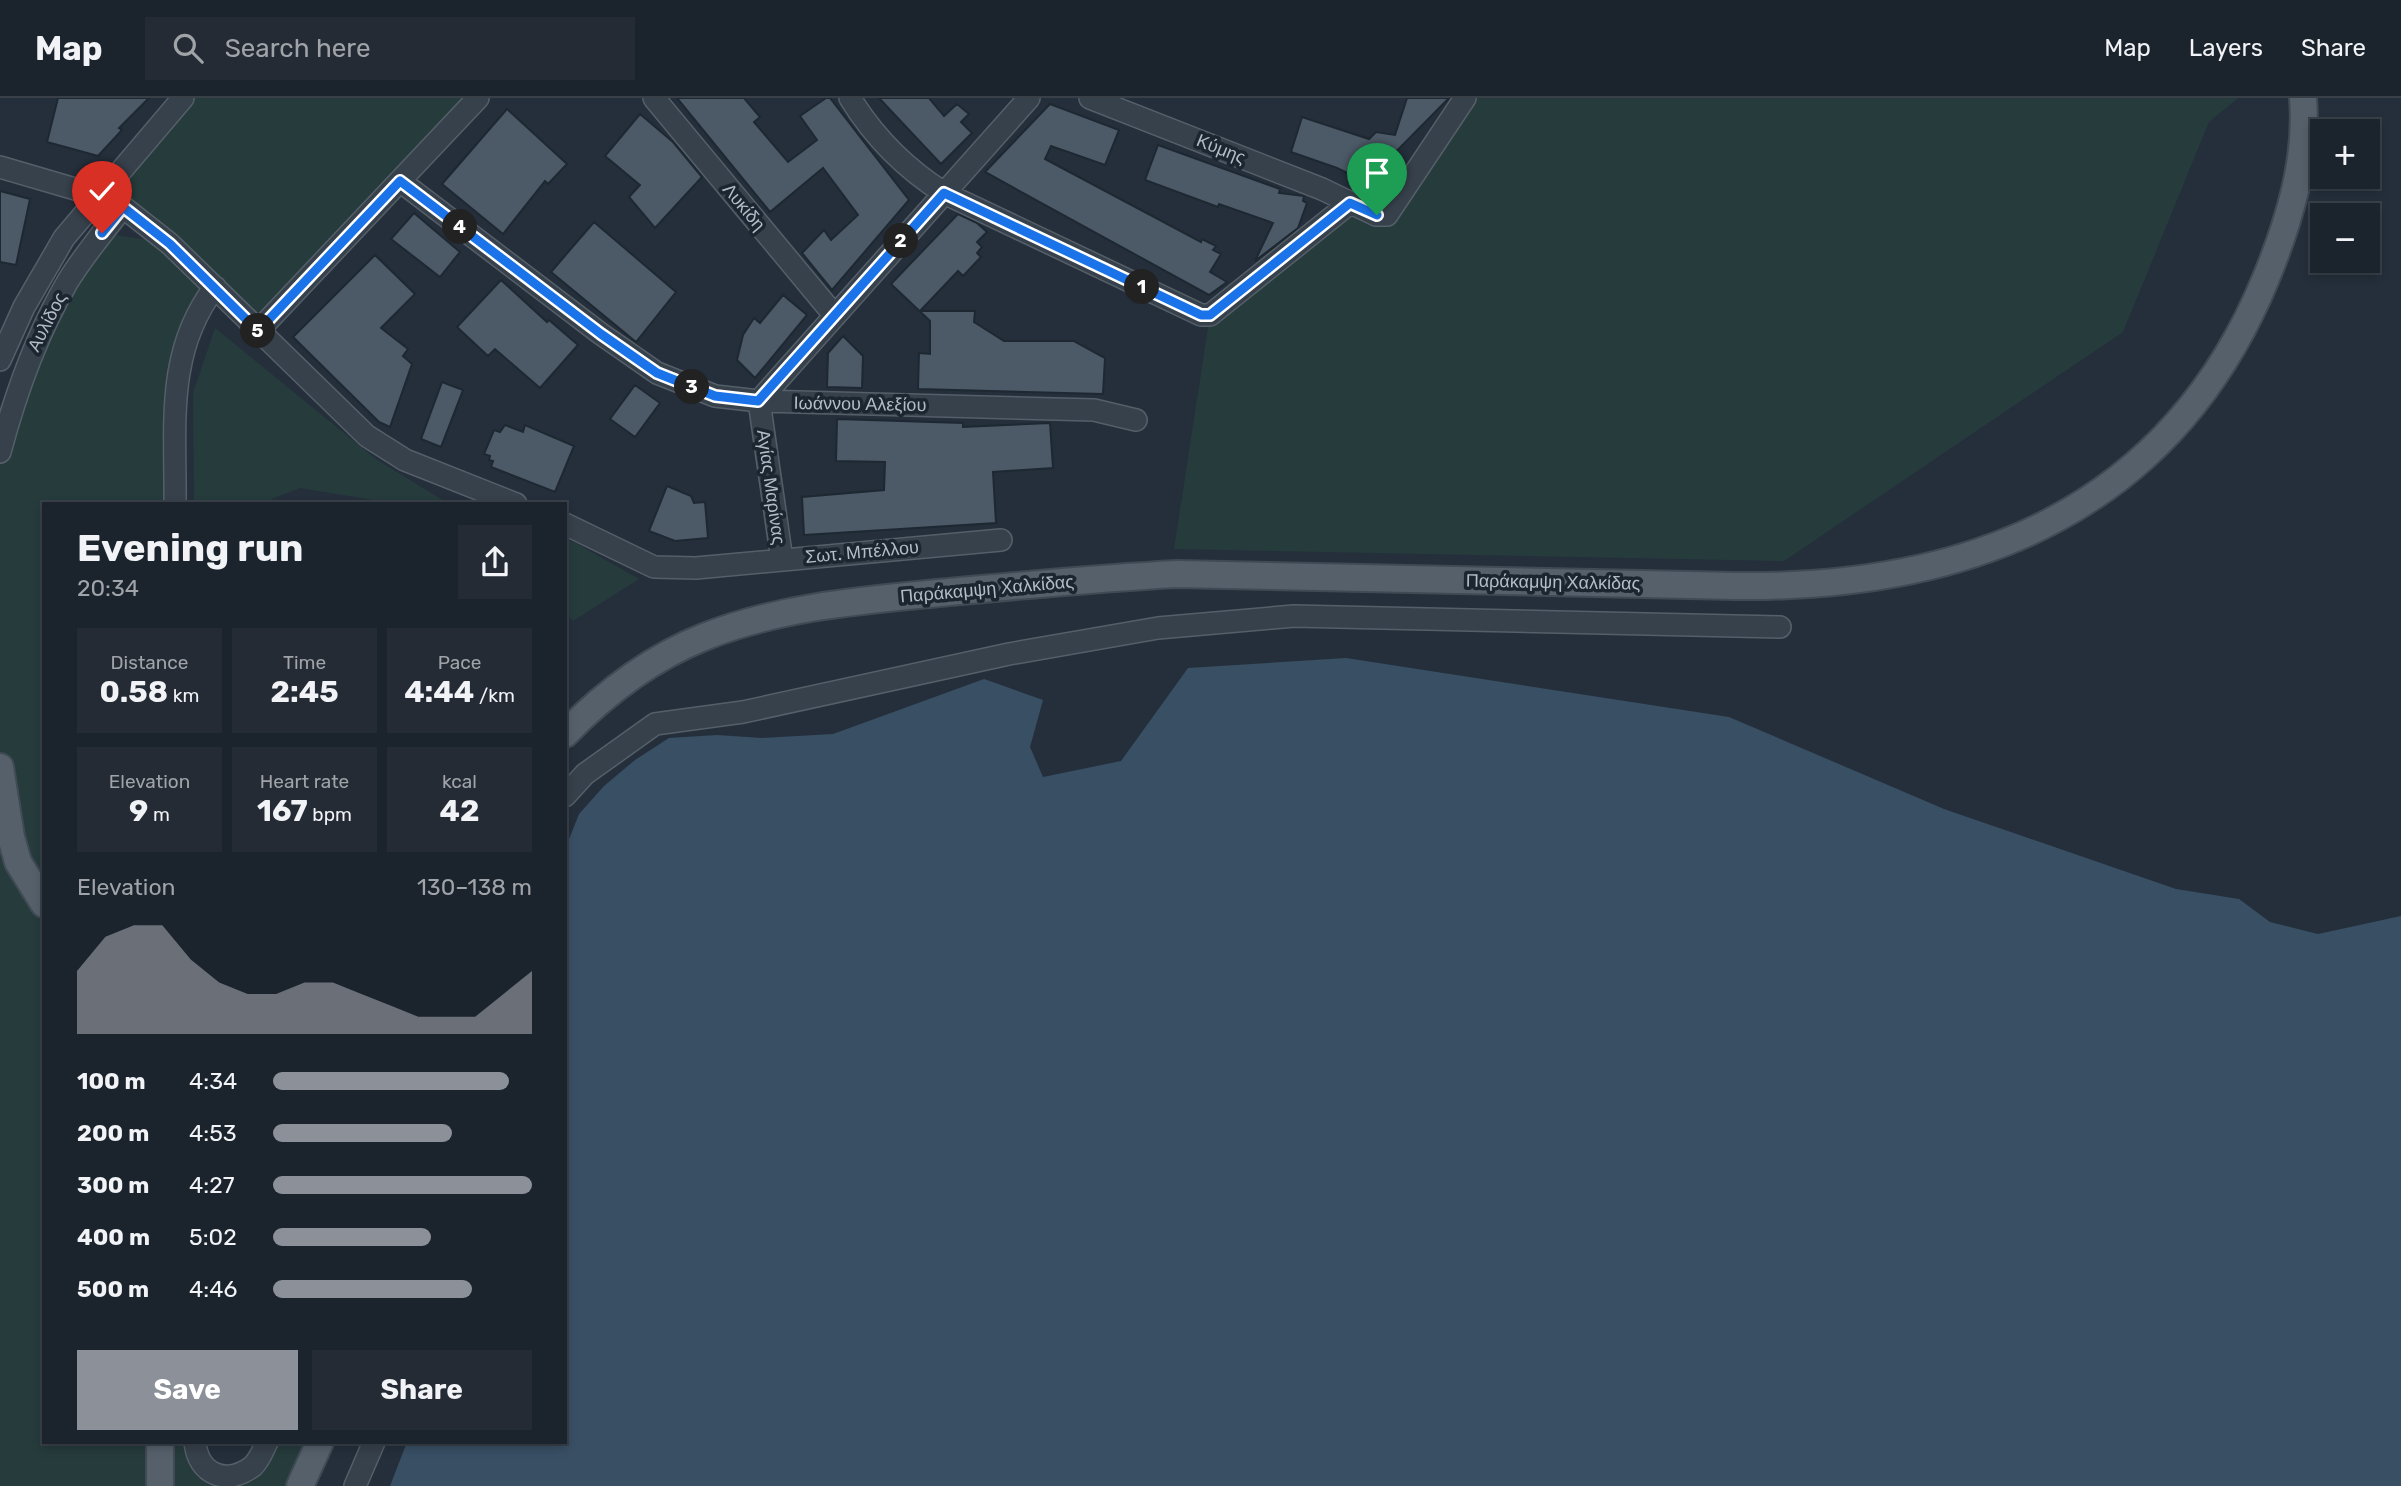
<!DOCTYPE html>
<html lang="en">
<head>
<meta charset="utf-8">
<style>
  :root { --surface:#1b232c; --page:#242b34; --text:#f1f3f6; --muted:#a0a4a9; --line:#394048; --accent:#8c9099 }
  body { margin:0; font-family:Rubik,sans-serif; background:var(--page); color:var(--text); height:100vh; display:flex; flex-direction:column; font-size:26px; white-space:nowrap }
  * { box-sizing:border-box; margin:0 }
  p { font-size:23px; color:var(--muted) }
  .icon { flex:none; width:38px; height:38px; fill:none; stroke:currentColor; stroke-width:2; stroke-linecap:round; stroke-linejoin:round }
  .map { position:relative; flex:1; overflow:hidden }
  .drawer { position:absolute; left:42px; top:404px; width:525px; height:942px; display:flex; flex-direction:column; background:var(--surface); border-radius:0px; box-shadow:0 4px 10px #0003,0 0 0 2px var(--line) }
  .drawer>* { flex:none }
  .controls { position:absolute; left:2310px; top:21px; display:grid; gap:14px }
  .controls a { display:grid; place-items:center; width:70px; height:70px; border-radius:0px; background:var(--surface); box-shadow:0 4px 10px #0003,0 0 0 2px var(--line); font-size:35px }
  .pin { position:absolute; display:grid; place-items:center; width:60px; height:60px; color:#fff; margin:-72px -30px; border-radius:50% 50% 50% 0; rotate:-45deg; box-shadow:0 0 7px #0007 }
  .pin .icon { rotate:45deg }
  .km { position:absolute; width:35px; height:35px; margin:-18px; border-radius:50%; background:#222; color:#fff; font-size:19px; line-height:35px; text-align:center }
  .round { display:grid; place-items:center; flex:none; width:74px; height:74px; border-radius:0px; background:var(--page) }
  .head { display:flex; align-items:center; justify-content:space-between; height:119px; padding:0 35px }
  h1 { font-size:38px; font-weight:700; line-height:52px }
  .figures { display:grid; grid-template-columns:repeat(3,1fr); gap:10px; height:119px; padding:7px 35px }
  .figures div { display:grid; align-content:center; border-radius:0px; background:var(--page); text-align:center }
  .figures b { font-size:30px; font-weight:700 }
  .figures small { font-size:19px; font-weight:400 }
  .figures p { font-size:19px }
  .chart { height:196px; padding:14px 35px }
  .chart p { display:flex; justify-content:space-between }
  .chart svg { width:100%; height:126px; margin-top:7px; fill:var(--accent); opacity:.7 }
  .primary-button { display:flex; gap:14px; margin-top:auto; padding:14px 35px }
  .primary-button a { flex:1; height:80px; border-radius:0px; background:var(--accent); color:#fff; font-size:28px; font-weight:700; line-height:80px; text-align:center }
  .primary-button a+a { background:var(--page); color:var(--text) }
  ul { padding:0 35px; list-style:none; font-size:23px }
  li { display:grid; grid-template-columns:112px 84px 1fr; align-items:center; height:52px }
  li i { height:18px; border-radius:9px; background:var(--accent) }
  header { display:flex; align-items:center; gap:42px; box-sizing:border-box; height:98px; padding:0 35px; background:var(--surface); border-bottom:2px solid var(--line) }
  header strong { font-size:33px }
  nav { display:flex; gap:38px; margin-inline-start:auto; font-size:24px }
  .search { width:490px; height:63px; background:var(--page); display:flex; align-items:center; gap:18px; box-sizing:border-box; padding:0 24px; border-radius:0px; color:var(--muted); font-size:26px }
  .map>svg:first-child { display:block }
</style>
</head>
<body>
<header>
<strong>Map</strong>
<div class="search"><svg class="icon" aria-label="search" viewBox="0 0 24 24"><circle cx="10" cy="10" r="6"/><path d="M15 15l6 6"/></svg>Search here</div>
<nav><a>Map</a><a>Layers</a><a>Share</a></nav>
</header>
<div class="map">
<svg width="2401" height="1388" viewBox="0 0 2401 1388">
  <rect width="100%" height="100%" fill="#242f3b"/>
  <!-- green -->
  <path fill="#263b3c" d="M183 0H478L258 233 216 190 186 242 175 406H44V1344H195L225 1381 267 1344H320L300 1388H0V354L12 306 102 135 169 145 99 98Z
    M1465 0H2238L2209 24 2123 234 1784 463 1174 451 1210 217 1350 105 1376 117Z
    M215 230 376 361 449 406H397L300 390 272 401 270 406H194L193 295Z
    M565 442 574 444 639 481 573 523 565 516Z"/>
  <!-- water -->
  <path fill="#394f64" d="M1346 560 1729 619 1944 711 2176 791 2239 801 2270 824 2318 836 2401 818V1388H390L407 1344H565V751L579 716 604 688 635 662 669 640 717 637 762 640 833 636 984 581 1043 602 1030 649 1043 679 1121 663 1188 570Z"/>
  <!-- building -->
  <path fill="#4c5a67" stroke="#1e2832" stroke-width="2" d="M58 0H149L119 30 122 32 98 58 47 44Z
    M677 0H744L760 19 754 24 788 64 817 42 800 18 826 0H830L909 102 832 192 802 155 824 132 831 142 858 117 823 70 770 114Z
    M879 0H929L944 18 957 6 969 16 961 24 972 35 941 66Z
    M1407 0H1449L1366 84 1337 70 1291 54 1302 19 1369 41 1376 34 1395 37Z
    M1050 6 1119 32 1105 67 1051 48 1045 61 1201 144 1202 141 1216 148 1213 152 1221 156 1210 174 1227 184 1209 197 985 74Z
    M507 11 567 66 548 86 545 83 503 136 442 86Z
    M640 16 673 44 702 79 655 130 629 99 640 87 605 58Z
    M1158 47 1280 91 1279 95 1304 98 1303 103 1307 105 1298 130 1255 163 1273 125 1219 106 1218 109 1145 82Z
    M0 93 30 101 16 167 0 164Z
    M414 115 460 154 440 179 391 141Z
    M958 116 977 125 987 134 977 144 982 149 977 155 981 159 963 178 958 173 920 213H975L974 224 1004 243H1074L1105 260 1103 296 918 291 919 255 930 256V223L891 186Z
    M594 124 676 194 636 244 551 174Z
    M375 157 415 196 381 230 408 251 403 258 412 266 390 329 379 324 293 239Z
    M501 182 547 224 549 222 578 247 540 290 495 251 488 258 457 229Z
    M783 197 807 217 755 280 737 262 743 237 754 220 760 225Z
    M843 238 863 258 862 290 827 289 828 255Z
    M442 284 463 292 441 349 421 341Z
    M635 287 660 305 635 339 610 321Z
    M837 321 963 325V329L1050 325 1053 370 993 374 996 425 804 437 802 399 884 392 885 364 836 363Z
    M505 327 523 334 525 327 574 348 555 394 491 369 493 363 489 362 490 358 484 356 494 332 500 334Z
    M667 388 691 398 694 405 705 404 708 440 675 443 649 433Z"/>
  <g fill="none" stroke-linecap="round" stroke-linejoin="round">
    <defs>
      <path id="minor" d="M654 0 835 218
        M850 0C874 39 906 71 944 95L1201 217H1210L1350 105
        M1090 0 1322 91 1376 117H1387L1465 0
        M0 69 99 98 123 109 170 146 367 338 405 362 516 406
        M400 83 601 236 657 275 715 298 759 303 1094 312 1136 322
        M258 233 478 0
        M0 262 24 209 64 140 183 0
        M0 354C16 294 36 237 68 183 84 157 104 133 123 109
        M175 406C176 329 165 254 215 189
        M565 426 654 469 696 470 1001 442
        M782 462 759 303 1029 0
        M565 698 585 676 655 626 743 614 1009 556 1158 530 1294 518 1780 529
        M195 1344C198 1377 227 1388 253 1368 260 1361 263 1352 267 1344
        M355 1388 374 1344"/>
      <path id="major" d="M565 636C604 596 651 560 704 539 781 508 867 502 949 494 1025 487 1101 480 1177 476L1736 488C1973 491 2172 410 2266 180 2289 124 2308 62 2303 0
        M0 669 11 739 18 764 44 806
        M160 1344V1388
        M300 1388 320 1344"/>
    </defs>
    <!-- minor casing -->
    <use href="#minor" stroke="#555f69" stroke-width="24"/>
    <!-- major casing -->
    <use href="#major" stroke="#404a54" stroke-width="30"/>
    <!-- minor -->
    <use href="#minor" stroke="#37414b" stroke-width="21"/>
    <!-- major -->
    <use href="#major" stroke="#55606b" stroke-width="26"/>
  </g>
  <g fill="none" stroke-linecap="round" stroke-linejoin="round">
    <defs>
      <path id="route" d="M102 135 123 109 170 146 258 233 400 83 601 236 657 275 715 298 758 303 944 95 1201 217H1210L1350 105 1377 117"/>
    </defs>
    <!-- route casing -->
    <use href="#route" stroke="#fff" stroke-width="14"/>
    <!-- route -->
    <use href="#route" stroke="#1a73e8" stroke-width="9"/>
  </g>
  <g text-anchor="middle" stroke-width="7" stroke-linejoin="round" paint-order="stroke">
    <!-- street labels -->
    <g font-size="18" fill="#b3bcc7" stroke="#1c2630">
      <text transform="translate(1221 51) rotate(22)" y="6">Κύμης</text>
      <text transform="translate(744 109) rotate(50)" y="6">Λυκίδη</text>
      <text transform="translate(47 224) rotate(-63)" y="6">Αυλίδος</text>
      <text transform="translate(860 306) rotate(1)" y="6">Ιωάννου Αλεξίου</text>
      <text transform="translate(771 389) rotate(82)" y="6">Αγίας Μαρίνας</text>
      <text transform="translate(862 454) rotate(-5)" y="6">Σωτ. Μπέλλου</text>
      <text transform="translate(1553 484) rotate(1)" y="6">Παράκαμψη Χαλκίδας</text>
      <text transform="translate(987 491) rotate(-5)" y="6">Παράκαμψη Χαλκίδας</text>
    </g>
  </g>
</svg>
<div class="controls">
<a>+</a>
<a>−</a>
</div>
<div class="pin" style="left:1377px;top:117px;background:#1e9e55"><svg class="icon" aria-label="arrive" viewBox="0 0 24 24"><path d="M6 21V4h12l-3 4 3 4H6"/></svg></div>
<div class="pin" style="left:102px;top:135px;background:#d93025"><svg class="icon" aria-label="check" viewBox="0 0 24 24"><path d="M5 12l5 5 9-10"/></svg></div>
<b class="km" style="left:1142px;top:189px">1</b>
<b class="km" style="left:901px;top:143px">2</b>
<b class="km" style="left:692px;top:289px">3</b>
<b class="km" style="left:460px;top:129px">4</b>
<b class="km" style="left:258px;top:233px">5</b>
<section class="drawer">
<div class="head"><div><h1>Evening run</h1><p>20:34</p></div><a class="round"><svg class="icon" aria-label="share" viewBox="0 0 24 24"><path d="M12 15V3M7 8l5-5 5 5M5 13v7h14v-7"/></svg></a></div>
<div class="figures">
<div><p>Distance</p><b>0.58<small> km</small></b></div>
<div><p>Time</p><b>2:45</b></div>
<div><p>Pace</p><b>4:44<small> /km</small></b></div>
</div>
<div class="figures">
<div><p>Elevation</p><b>9<small> m</small></b></div>
<div><p>Heart rate</p><b>167<small> bpm</small></b></div>
<div><p>kcal</p><b>42</b></div>
</div>
<div class="chart"><p><span>Elevation</span>130–138 m</p>
<svg viewBox="0 0 160 44" preserveAspectRatio="none"><path d="M0 44V22L10 10L20 6L30 6L40 18L50 26L60 30L70 30L80 26L90 26L100 30L110 34L120 38L130 38L140 38L150 30L160 22V44z"/></svg>
</div>
<ul>
<li><b>100 m</b>4:34<i style="width:91%"></i></li>
<li><b>200 m</b>4:53<i style="width:69%"></i></li>
<li><b>300 m</b>4:27<i style="width:100%"></i></li>
<li><b>400 m</b>5:02<i style="width:61%"></i></li>
<li><b>500 m</b>4:46<i style="width:77%"></i></li>
</ul>
<div class="primary-button"><a>Save</a><a>Share</a></div>
</section>
</div>
</body>
</html>
